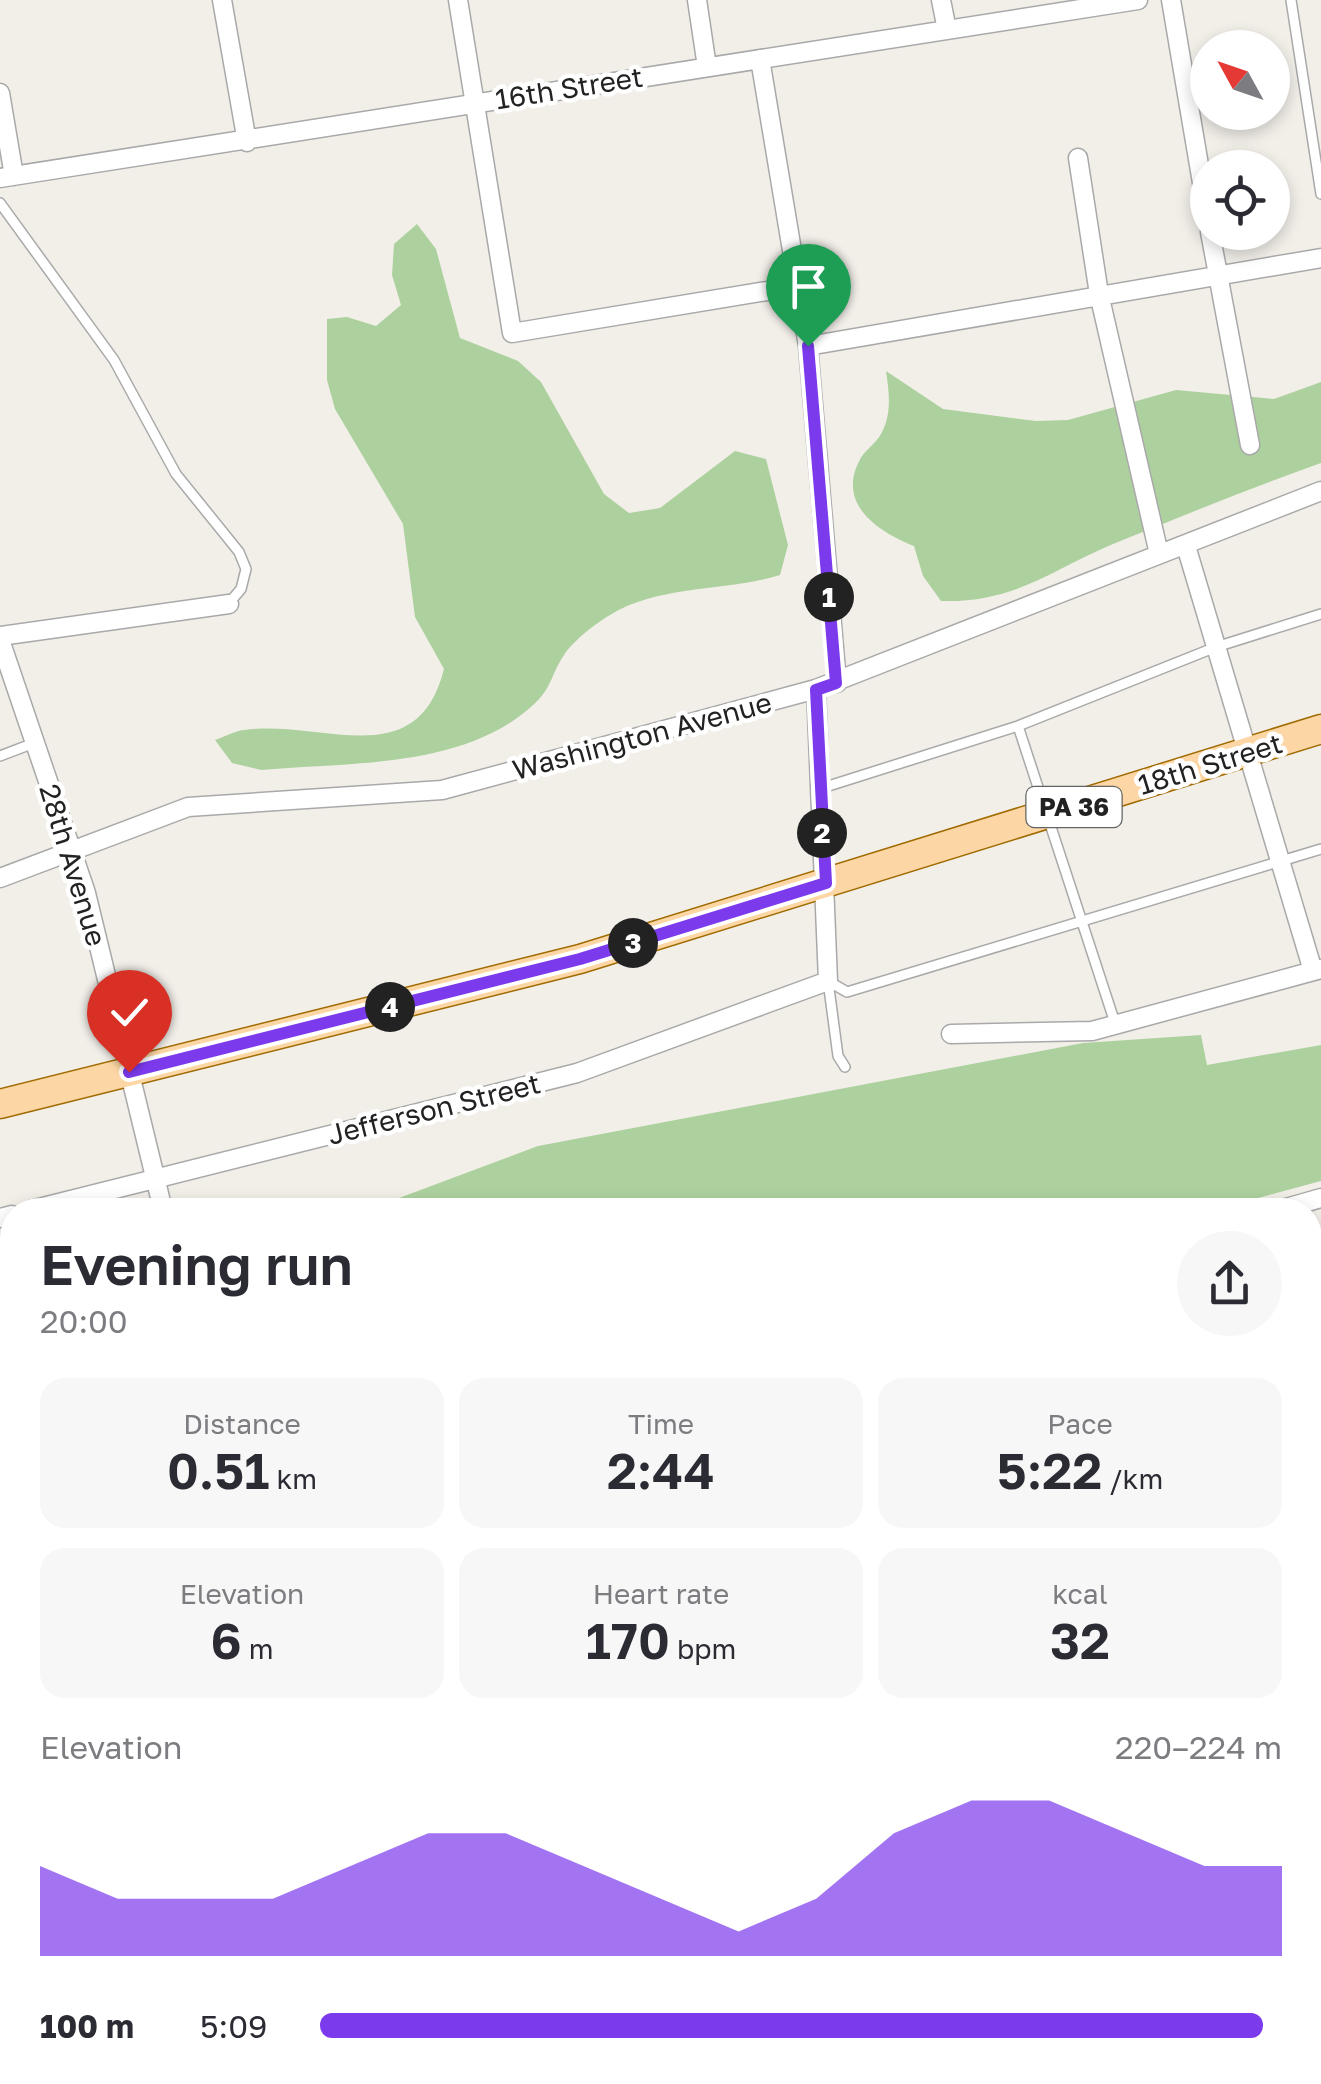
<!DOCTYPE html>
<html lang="en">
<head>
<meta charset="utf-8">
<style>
  :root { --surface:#fff; --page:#f7f7f7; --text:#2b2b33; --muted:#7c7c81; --accent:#7c3aed }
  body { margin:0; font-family:"Golos Text",sans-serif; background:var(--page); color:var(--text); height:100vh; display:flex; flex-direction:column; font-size:38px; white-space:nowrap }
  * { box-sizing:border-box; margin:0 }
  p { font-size:32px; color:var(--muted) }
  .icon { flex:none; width:55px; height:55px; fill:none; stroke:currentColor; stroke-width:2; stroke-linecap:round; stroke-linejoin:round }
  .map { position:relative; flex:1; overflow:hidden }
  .details { position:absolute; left:0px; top:1198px; width:1322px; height:888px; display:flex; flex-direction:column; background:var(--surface); border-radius:40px 40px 0 0; box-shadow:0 5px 15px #0003 }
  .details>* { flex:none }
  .needle { width:65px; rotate:310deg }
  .buttons { position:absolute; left:1190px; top:30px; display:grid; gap:20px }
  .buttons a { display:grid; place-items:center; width:100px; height:100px; border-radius:50%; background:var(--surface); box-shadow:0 5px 15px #0003; font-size:50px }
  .pin { position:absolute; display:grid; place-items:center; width:85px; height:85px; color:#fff; margin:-102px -42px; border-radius:50% 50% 50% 0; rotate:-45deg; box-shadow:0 0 10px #0007 }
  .pin .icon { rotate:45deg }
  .km { position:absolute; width:50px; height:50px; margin:-25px; border-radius:50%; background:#222; color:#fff; font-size:28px; line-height:50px; text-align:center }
  .round { display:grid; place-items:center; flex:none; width:105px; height:105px; border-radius:52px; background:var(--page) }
  .headline { display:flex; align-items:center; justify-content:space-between; height:170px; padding:0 40px }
  h1 { font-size:55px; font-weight:600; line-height:75px }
  .figures { display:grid; grid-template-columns:repeat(3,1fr); gap:15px; height:170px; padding:10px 40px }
  .figures div { display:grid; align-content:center; border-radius:25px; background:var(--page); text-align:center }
  .figures b { font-size:50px; font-weight:600 }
  .figures small { font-size:28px; font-weight:400 }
  .figures p { font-size:28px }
  .chart { height:280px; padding:20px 40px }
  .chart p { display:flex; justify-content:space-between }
  .chart svg { width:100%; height:180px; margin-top:10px; fill:var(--accent); opacity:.7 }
  ul { padding:0 40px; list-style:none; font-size:32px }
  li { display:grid; grid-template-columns:160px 120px 1fr; align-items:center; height:75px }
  li i { height:25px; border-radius:12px; background:var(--accent) }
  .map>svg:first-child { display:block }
</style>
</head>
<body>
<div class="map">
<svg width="1321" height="2084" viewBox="0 0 1321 2084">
  <rect width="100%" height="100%" fill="#f2efe9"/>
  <!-- forest -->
  <path fill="#add19e" d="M417 224 436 249 460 338 518 361 541 382 604 494 629 513 660 508 735 451 766 459 788 545 780 575C726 592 661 584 610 615 596 623 573 641 564 655 551 674 552 689 532 706 462 769 349 762 261 770L232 763 215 740C224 737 235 731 244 730 322 719 417 776 444 669L415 617 403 524 335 409 327 380V319L347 317 376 326 401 305 392 275 394 244Z
    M886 371 943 409 1036 421 1068 420 1176 390 1274 399 1321 382V463C1251 488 1182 516 1113 544 1051 570 1015 603 941 601L923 576 914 546C876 531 834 502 862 456 868 448 878 441 882 432 892 413 889 392 886 371Z
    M1201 1035 1207 1065 1321 1045V1181L1213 1210H367L538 1146 1083 1043Z
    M1321 1275V1691L1310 1665V1276Z
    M12 1293V1891L0 1893V1296Z
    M1310 1959 1321 1962V2084H1282L1284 2073 1310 2072Z
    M12 1991V2072H892L893 2084H0V1993Z"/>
  <!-- cemetery -->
  <path fill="#aacbaf" d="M1310 1690 1321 1722V1806L1310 1807Z"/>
  <!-- pitch -->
  <path fill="#88e0be" d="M975 2072H1247V2073L1245 2084H973Z"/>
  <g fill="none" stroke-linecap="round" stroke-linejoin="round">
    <defs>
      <path id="lane" d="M1291 0 1321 194
        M0 203 114 360 176 474 239 552 246 569 241 589 229 603
        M1018 726 1116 1026
        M0 756 34 743
        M819 789 1018 726 1216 647 1321 614
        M828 981 847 992 1321 849
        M828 981 838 1056 845 1067
        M1310 1500 1321 1524"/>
      <path id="street" d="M222 0 247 142
        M458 0 512 333 797 286
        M697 0 707 67
        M941 0 947 30
        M1171 0 1208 218
        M760 59 808 346 837 683
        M0 93 14 176
        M1078 158 1099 294 1159 554
        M0 178 1138 0
        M1210 232 1250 445
        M808 346 1321 258
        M1186 546 1313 971
        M0 636 229 604
        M0 640 86 893 163 1210
        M0 878 188 807 442 790 816 689 1321 491
        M951 1034 1092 1031 1321 969
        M31 1210 577 1073 828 981 816 689
        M1279 1210 1321 1198
        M0 1218 12 1215
        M1310 1821 1321 1820"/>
      <path id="primary" d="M0 1104 580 959 1321 729"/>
    </defs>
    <!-- lane casing -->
    <use href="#lane" stroke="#a9a9a9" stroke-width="12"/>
    <!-- street casing -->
    <use href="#street" stroke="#a9a9a9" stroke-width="21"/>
    <!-- primary casing -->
    <use href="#primary" stroke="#a06b00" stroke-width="31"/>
    <!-- path -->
    <path stroke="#fa8072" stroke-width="2.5" stroke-dasharray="5 5" stroke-linecap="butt" d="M12 1390C0 1421 4 1445 12 1478"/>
    <!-- lane -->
    <use href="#lane" stroke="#fff" stroke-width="9"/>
    <!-- street -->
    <use href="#street" stroke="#fff" stroke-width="18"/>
    <!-- primary -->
    <use href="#primary" stroke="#fcd6a4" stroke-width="28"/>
  </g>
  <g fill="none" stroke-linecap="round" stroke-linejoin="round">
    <defs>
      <path id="route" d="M129 1072 580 959 826 883 816 690 836 683 808 346"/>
    </defs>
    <!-- route casing -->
    <use href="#route" stroke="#fff" stroke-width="20"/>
    <!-- route -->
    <use href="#route" stroke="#7c3aed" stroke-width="12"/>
  </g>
  <g text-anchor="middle" stroke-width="9" stroke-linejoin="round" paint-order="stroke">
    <!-- shield labels -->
    <rect fill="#fff" stroke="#646464" stroke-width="2.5" x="1026.5" y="787" width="95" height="40" rx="8"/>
    <g font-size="25" font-weight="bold" fill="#222">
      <text x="1074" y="816">PA 36</text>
    </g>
    <!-- street labels -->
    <g font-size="28" fill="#222" stroke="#fff">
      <text transform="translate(569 88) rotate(-9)" y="10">16th Street</text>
      <text transform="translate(642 736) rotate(-15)" y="10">Washington Avenue</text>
      <text transform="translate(1210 764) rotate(-17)" y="10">18th Street</text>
      <text transform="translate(73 865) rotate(73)" y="10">28th Avenue</text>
      <text transform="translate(434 1109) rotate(-14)" y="10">Jefferson Street</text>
    </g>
  </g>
</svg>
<div class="buttons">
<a><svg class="needle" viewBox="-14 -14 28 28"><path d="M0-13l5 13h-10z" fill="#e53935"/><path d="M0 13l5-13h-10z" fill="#7c7c81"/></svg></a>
<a><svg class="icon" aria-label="locate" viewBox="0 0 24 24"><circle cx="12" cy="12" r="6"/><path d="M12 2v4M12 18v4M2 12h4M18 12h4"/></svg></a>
</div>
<div class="pin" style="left:808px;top:346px;background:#1e9e55"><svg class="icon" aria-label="arrive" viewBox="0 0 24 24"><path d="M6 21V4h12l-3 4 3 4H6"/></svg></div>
<div class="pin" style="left:129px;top:1072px;background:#d93025"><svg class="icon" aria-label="check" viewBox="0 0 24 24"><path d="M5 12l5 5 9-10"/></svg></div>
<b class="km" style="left:829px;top:597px">1</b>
<b class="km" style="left:822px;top:833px">2</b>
<b class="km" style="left:633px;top:943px">3</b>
<b class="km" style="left:390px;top:1007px">4</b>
<section class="details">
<div class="headline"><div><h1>Evening run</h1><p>20:00</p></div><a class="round"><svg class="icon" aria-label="share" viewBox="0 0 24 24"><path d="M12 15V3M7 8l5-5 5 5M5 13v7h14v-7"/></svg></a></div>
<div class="figures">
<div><p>Distance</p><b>0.51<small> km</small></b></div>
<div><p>Time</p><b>2:44</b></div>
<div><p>Pace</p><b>5:22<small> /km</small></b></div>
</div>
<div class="figures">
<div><p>Elevation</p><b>6<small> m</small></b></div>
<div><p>Heart rate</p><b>170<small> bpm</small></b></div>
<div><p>kcal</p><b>32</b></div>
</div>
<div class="chart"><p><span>Elevation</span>220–224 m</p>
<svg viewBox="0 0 160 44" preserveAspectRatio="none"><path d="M0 44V22L10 30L20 30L30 30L40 22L50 14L60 14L70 22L80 30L90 38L100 30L110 14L120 6L130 6L140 14L150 22L160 22V44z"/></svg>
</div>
<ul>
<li><b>100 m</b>5:09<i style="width:98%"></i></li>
</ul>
</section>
</div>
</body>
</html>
